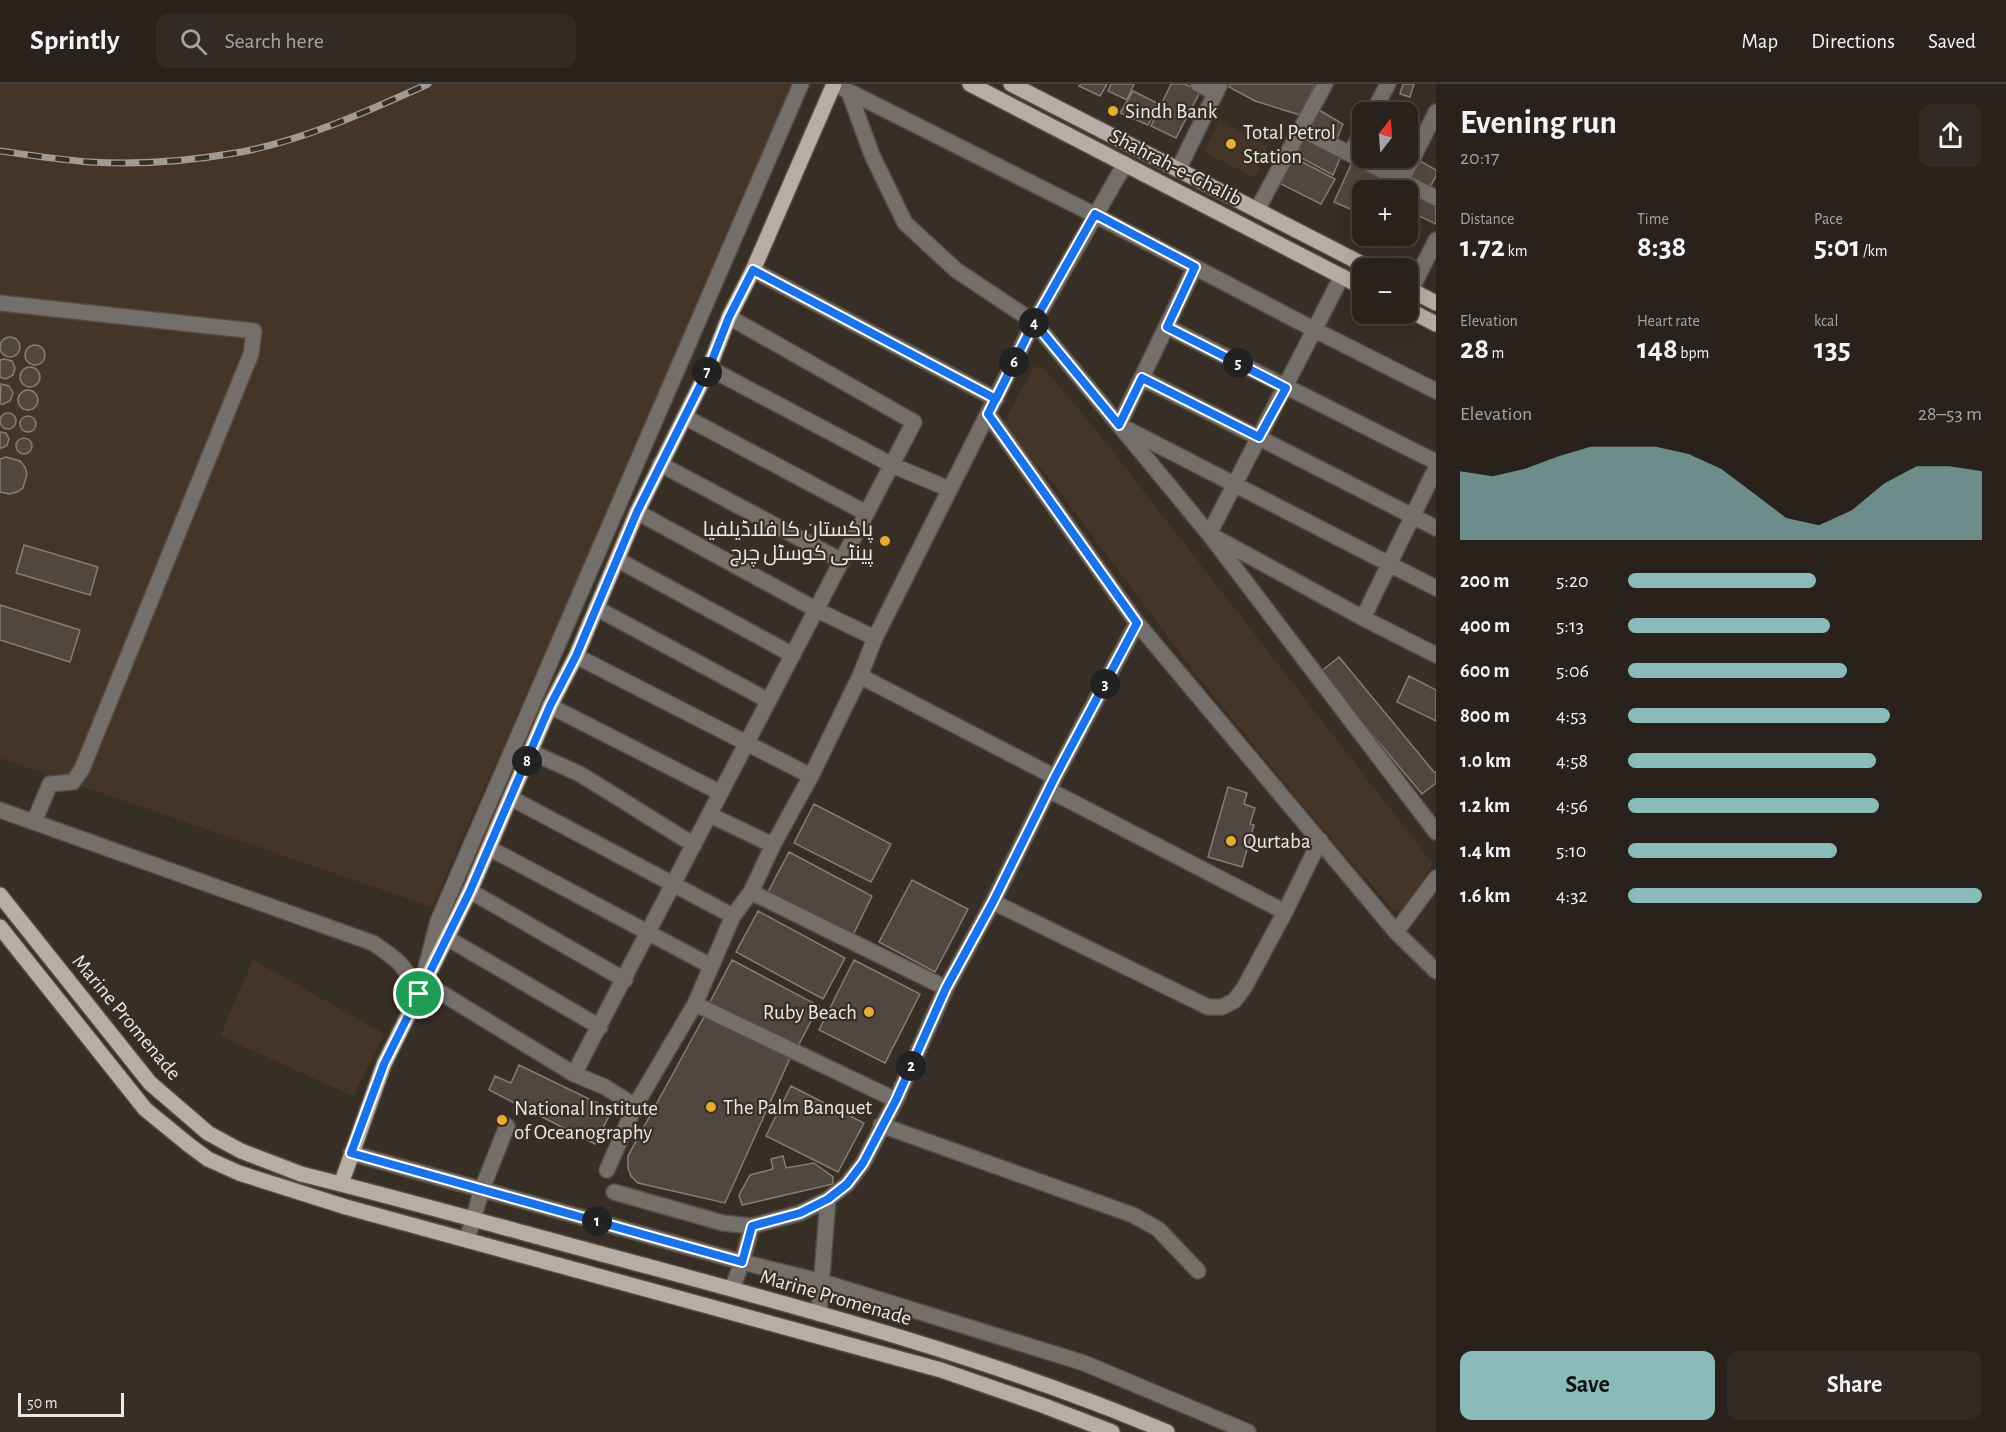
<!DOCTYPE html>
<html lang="en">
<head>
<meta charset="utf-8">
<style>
  :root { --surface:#29221c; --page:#312a25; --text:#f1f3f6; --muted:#a5a4a3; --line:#453f3b; --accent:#8bbbb9 }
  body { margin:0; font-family:"Alegreya Sans",Cairo,sans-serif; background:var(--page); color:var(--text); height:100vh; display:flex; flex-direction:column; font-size:22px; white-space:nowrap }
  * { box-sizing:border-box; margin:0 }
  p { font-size:20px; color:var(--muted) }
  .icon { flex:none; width:33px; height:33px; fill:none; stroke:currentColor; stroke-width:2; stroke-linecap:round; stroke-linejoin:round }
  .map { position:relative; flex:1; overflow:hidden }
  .side { display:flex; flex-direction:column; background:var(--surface); width:570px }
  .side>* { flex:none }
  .needle { width:39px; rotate:17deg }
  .tools { position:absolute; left:1352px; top:18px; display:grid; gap:12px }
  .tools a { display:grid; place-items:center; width:66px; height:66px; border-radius:12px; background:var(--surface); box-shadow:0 6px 24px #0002,0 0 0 2px var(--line); font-size:30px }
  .scale { position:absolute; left:18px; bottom:15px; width:106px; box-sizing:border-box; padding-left:6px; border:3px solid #ede6e1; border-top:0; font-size:16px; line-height:21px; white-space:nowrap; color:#ede6e1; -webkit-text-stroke:4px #372e25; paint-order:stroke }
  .pin { position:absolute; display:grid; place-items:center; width:51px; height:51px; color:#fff; margin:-26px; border:3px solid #fff; border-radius:50%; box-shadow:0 2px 6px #0007 }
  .km { position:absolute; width:30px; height:30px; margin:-15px; border-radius:50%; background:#222; color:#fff; font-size:16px; line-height:30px; text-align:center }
  .round { display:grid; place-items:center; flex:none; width:63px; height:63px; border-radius:12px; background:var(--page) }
  .overview { display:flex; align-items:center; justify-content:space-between; height:102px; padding:0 24px }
  h1 { font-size:33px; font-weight:700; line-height:45px }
  .metrics { display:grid; grid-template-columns:repeat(3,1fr); gap:9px; height:102px; padding:6px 24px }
  .metrics div { display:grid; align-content:center }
  .metrics b { font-size:30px; font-weight:700 }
  .metrics small { font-size:16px; font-weight:400 }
  .metrics p { font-size:16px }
  .chart { height:168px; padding:12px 24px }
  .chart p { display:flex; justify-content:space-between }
  .chart svg { width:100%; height:108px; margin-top:6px; fill:var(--accent); opacity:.7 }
  .action { display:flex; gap:12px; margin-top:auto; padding:12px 24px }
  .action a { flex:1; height:69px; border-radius:12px; background:var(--accent); color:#111; font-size:24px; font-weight:700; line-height:69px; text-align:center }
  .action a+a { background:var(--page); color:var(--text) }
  ul { padding:0 24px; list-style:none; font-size:20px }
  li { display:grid; grid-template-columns:96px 72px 1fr; align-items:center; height:45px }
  li i { height:15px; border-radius:8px; background:var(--accent) }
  header { display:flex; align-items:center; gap:36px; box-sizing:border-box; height:84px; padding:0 30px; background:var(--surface); border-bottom:2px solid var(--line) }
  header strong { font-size:28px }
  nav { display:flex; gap:33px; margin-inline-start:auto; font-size:21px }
  .search { width:420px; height:54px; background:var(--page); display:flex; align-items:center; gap:15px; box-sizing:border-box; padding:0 21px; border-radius:12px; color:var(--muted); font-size:22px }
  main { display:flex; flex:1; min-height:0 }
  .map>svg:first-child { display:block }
</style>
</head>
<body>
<header>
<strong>Sprintly</strong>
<div class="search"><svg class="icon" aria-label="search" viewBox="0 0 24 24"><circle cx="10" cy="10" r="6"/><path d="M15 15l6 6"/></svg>Search here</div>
<nav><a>Map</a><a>Directions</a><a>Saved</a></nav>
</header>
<main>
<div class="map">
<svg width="1436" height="1348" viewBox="0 0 1436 1348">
  <rect width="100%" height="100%" fill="#372e25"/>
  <!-- built -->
  <path fill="#443528" d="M0 0H796L432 823 0 674Z
    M1219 37 1269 62 1255 94 1204 68Z
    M1407 133 1424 141 1415 162H1403L1390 156 1392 152H1407Z
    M1034 283H1043L1097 347 1433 780 1402 827 1393 826 1300 718 1195 589 1049 394 1004 345 1002 341Z
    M253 876 385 950 353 1012 220 952Z"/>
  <!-- building -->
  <path fill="#52473f" stroke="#887c72" stroke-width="1.5" d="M1081 0H1107L1100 12 1079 2Z
    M1111 0H1134L1127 16 1108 7Z
    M1171 0H1185L1200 8 1176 54 1151 42Z
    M1230 0H1315L1300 31 1255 17 1229 3Z
    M1403 0H1414L1410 13 1400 10Z
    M1133 7 1159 20 1148 41 1120 29Z
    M1319 26 1343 40 1336 57 1311 44Z
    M1407 34 1424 43 1416 57 1407 53Z
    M1303 52 1342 70 1333 91 1294 70Z
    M1293 73 1335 95 1321 120 1281 100Z
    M1353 76 1381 90 1373 106H1362V130L1334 118Z
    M1420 77 1436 86V92L1430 103 1411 93Z
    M1382 93 1404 104V106H1375Z
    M1417 106 1436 115V140L1408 127Z
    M0 263a10 10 0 1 1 20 0a10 10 0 1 1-20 0Z
    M25 271a10 10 0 1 1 20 0a10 10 0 1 1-20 0Z
    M4 275 12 277 15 284 13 291 6 295 0 293V276Z
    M20 293a10 10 0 1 1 20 0a10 10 0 1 1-20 0Z
    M1 300 9 302 13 309 10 317 3 320H0Z
    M18 316a10 10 0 1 1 20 0a10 10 0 1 1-20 0Z
    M0 337a8 8 0 1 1 16 0a8 8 0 1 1-16 0Z
    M20 340a8 8 0 1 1 16 0a8 8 0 1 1-16 0Z
    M0 348 6 349 9 355 7 361 2 364H0Z
    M16 362a8 8 0 1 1 16 0a8 8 0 1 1-16 0Z
    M6 373 20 377 25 383 27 390 23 404 17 408 10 410 0 408V375Z
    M24 461 98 483 90 511 16 489Z
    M0 521 80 546 70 578 0 556Z
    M1339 573 1434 688H1436V699L1422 710 1320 588Z
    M1409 592 1436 606V637L1397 618Z
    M1228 703 1247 709 1244 720 1255 724 1250 740 1254 741 1242 783 1208 773Z
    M814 720 891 760 871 798 794 759Z
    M789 768 872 812 852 853 768 808Z
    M912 796 968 825 935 888 879 858Z
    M758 827 845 874 823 915 736 868Z
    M732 876 819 922 797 964 710 918Z
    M854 876 920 910 885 979 819 946Z
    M704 933 790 974 725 1119 638 1099 631 1092 628 1084V1072Z
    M519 981 612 1026 595 1060 489 1006 495 992 511 999Z
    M791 1002 864 1039 838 1088 766 1052Z
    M783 1072 786 1084 814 1079 833 1093V1100L742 1121 739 1111 750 1091 773 1085 771 1075Z"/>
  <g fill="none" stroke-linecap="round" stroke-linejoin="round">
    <defs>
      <path id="minor" d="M1198 0 1216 9
        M844 5 1095 131 1315 246 1436 307
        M849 8 872 71 905 139 956 186 1034 238 1209 450 1436 748
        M1373 28 1388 0
        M1301 45 1436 114
        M1350 70 1362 48
        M1178 86 1220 0
        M1402 96 1436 28
        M1257 126 1325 0
        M1195 183 1119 341 1436 504
        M753 186 996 315
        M1342 192 1209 450 1363 534 1436 571
        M1411 206 1436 156
        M0 219 254 247 251 270 82 685 73 698 50 700 34 738
        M1167 243 1436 378
        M709 284 892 381 949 405
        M1142 294 1436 444
        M988 330 1137 539 1396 848 1436 887
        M685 333 866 429
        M660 380 842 477
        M637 428 817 526 875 554
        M618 476 793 571
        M596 524 769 617
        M1363 534 1436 384
        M576 572 811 692
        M860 592 1055 693
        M550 622 721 709
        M531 668 580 690 694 761
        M1049 706 1285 828
        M511 714 733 832
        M0 726 373 859C400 877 404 881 419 910
        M710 731 773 761
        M489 764 711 882
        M470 807 625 896
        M751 808 946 904
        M993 818 1208 923H1222L1234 917 1244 904 1285 828 1320 756
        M1396 848 1436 794
        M447 854 600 943
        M423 895 438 837 801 0
        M425 899 574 990 605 1003 635 1022
        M695 920 896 1016
        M574 990 914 338 729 233
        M881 1041 1133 1131 1158 1145 1198 1187
        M351 1069 742 1178 823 1198 1084 1279 1248 1348
        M607 1086 635 1022 695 920 733 832 751 808 773 761 811 692 860 592 875 554 1034 238 1125 80
        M614 1108 723 1139 752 1142 800 1129 828 1115 847 1100 863 1079 896 1016 946 904 993 818 1055 693 1137 539
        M467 1156 482 1105 507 1042
        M732 1205 742 1178 752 1142
        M819 1230 828 1115"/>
      <path id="major" d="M970 0 1362 203
        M1011 0 1370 184
        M1407 204 1436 219
        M1407 225 1436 240
        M0 811 150 999 208 1049 241 1067 301 1090C414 1118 526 1150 639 1180 817 1228 997 1276 1167 1348
        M0 843 145 1025 189 1061 208 1075 239 1089 346 1123 941 1286 1042 1321 1112 1348
        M341 1100 384 980 470 807 550 622 576 572 637 428 709 284 729 233 753 186 834 0"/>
    </defs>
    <!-- minor casing -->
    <use href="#minor" stroke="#544b43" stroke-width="18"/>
    <!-- major casing -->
    <use href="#major" stroke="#544b43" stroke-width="18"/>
    <!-- minor -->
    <use href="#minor" stroke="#746f6a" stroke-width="15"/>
    <!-- major -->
    <use href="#major" stroke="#b7ada4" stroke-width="15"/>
    <defs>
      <path id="rail" d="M0 67C30 71 60 76 90 78 138 81 189 77 235 69 300 58 368 27 428 0"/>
    </defs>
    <!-- rail casing -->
    <use href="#rail" stroke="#a29a93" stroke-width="7"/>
    <!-- rail -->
    <use href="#rail" stroke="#372e25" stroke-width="4.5" stroke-dasharray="14" stroke-linecap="butt"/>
  </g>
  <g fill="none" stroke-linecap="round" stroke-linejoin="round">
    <defs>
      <path id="route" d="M419 910 384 980 351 1069 742 1178 752 1142 800 1129 828 1115 847 1100 863 1079 896 1016 946 904 993 818 1055 693 1137 539 988 330 1034 238 1119 341 1142 294 1259 353 1286 304 1167 243 1195 183 1095 130 1034 238 996 315 753 186 729 233 709 284 637 428 576 572 550 622 470 807 419 910"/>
    </defs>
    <!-- route casing -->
    <use href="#route" stroke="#fff" stroke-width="12"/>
    <!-- route -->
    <use href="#route" stroke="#1a73e8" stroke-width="8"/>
  </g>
  <!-- markers -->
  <g fill="#e6ac36" stroke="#372e25" stroke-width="2">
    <circle cx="1113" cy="27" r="6"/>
    <circle cx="1231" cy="60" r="6"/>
    <circle cx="885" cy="457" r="6"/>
    <circle cx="1231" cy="757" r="6"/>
    <circle cx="869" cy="928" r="6"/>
    <circle cx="711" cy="1023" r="6"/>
    <circle cx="502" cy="1036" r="6"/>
  </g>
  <g text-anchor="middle" stroke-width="4.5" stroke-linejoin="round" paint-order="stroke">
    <!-- poi labels -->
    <g font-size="21" fill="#ede6e1" stroke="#372e25" text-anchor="start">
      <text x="1125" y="34">Sindh Bank</text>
      <text x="1243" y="55">Total Petrol<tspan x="1243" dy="24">Station</tspan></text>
      <text x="873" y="452" text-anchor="end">پاکستان کا فلاڈیلفیا<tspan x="873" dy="24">پینٹی کوسٹل چرچ</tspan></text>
      <text x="1243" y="764">Qurtaba</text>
      <text x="857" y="935" text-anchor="end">Ruby Beach</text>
      <text x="723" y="1030">The Palm Banquet</text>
      <text x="514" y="1031">National Institute<tspan x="514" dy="24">of Oceanography</tspan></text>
    </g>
    <!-- street labels -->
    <g font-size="21" fill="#ede6e1" stroke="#372e25">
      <text transform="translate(1176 83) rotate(27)" y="7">Shahrah-e-Ghalib</text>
      <text transform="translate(127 933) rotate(50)" y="7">Marine Promenade</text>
      <text transform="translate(836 1213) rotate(16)" y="7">Marine Promenade</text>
    </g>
  </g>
</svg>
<div class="tools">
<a><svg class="needle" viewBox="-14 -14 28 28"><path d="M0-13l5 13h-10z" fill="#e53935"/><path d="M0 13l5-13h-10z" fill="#a5a4a3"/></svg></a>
<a>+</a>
<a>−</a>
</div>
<div class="scale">50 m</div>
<div class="pin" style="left:419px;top:910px;background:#1e9e55"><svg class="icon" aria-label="arrive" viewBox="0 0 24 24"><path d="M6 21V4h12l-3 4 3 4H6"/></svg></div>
<b class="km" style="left:597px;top:1137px">1</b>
<b class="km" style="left:911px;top:982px">2</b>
<b class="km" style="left:1105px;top:600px">3</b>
<b class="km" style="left:1034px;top:239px">4</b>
<b class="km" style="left:1238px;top:279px">5</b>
<b class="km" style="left:1014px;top:278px">6</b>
<b class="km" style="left:707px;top:288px">7</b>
<b class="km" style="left:527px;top:677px">8</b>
</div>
<section class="side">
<div class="overview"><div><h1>Evening run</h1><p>20:17</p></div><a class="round"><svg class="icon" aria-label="share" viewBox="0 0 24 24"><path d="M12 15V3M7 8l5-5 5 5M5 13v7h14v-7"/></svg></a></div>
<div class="metrics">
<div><p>Distance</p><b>1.72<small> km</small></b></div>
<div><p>Time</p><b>8:38</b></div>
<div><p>Pace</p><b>5:01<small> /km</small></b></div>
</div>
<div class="metrics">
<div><p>Elevation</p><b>28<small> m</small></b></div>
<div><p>Heart rate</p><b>148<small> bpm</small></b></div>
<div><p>kcal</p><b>135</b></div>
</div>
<div class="chart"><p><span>Elevation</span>28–53 m</p>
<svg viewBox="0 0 160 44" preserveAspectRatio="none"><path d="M0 44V16L10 18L20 15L30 10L40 6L50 6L60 6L70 9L80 15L90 25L100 35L110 38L120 32L130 21L140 14L150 14L160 16V44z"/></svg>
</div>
<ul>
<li><b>200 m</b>5:20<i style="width:53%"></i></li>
<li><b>400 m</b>5:13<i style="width:57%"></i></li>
<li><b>600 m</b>5:06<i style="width:62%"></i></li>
<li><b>800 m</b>4:53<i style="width:74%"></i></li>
<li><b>1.0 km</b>4:58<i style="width:70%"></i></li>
<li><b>1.2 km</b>4:56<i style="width:71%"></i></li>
<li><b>1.4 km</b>5:10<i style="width:59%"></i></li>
<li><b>1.6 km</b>4:32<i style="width:100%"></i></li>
</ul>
<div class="action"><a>Save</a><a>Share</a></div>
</section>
</main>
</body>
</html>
